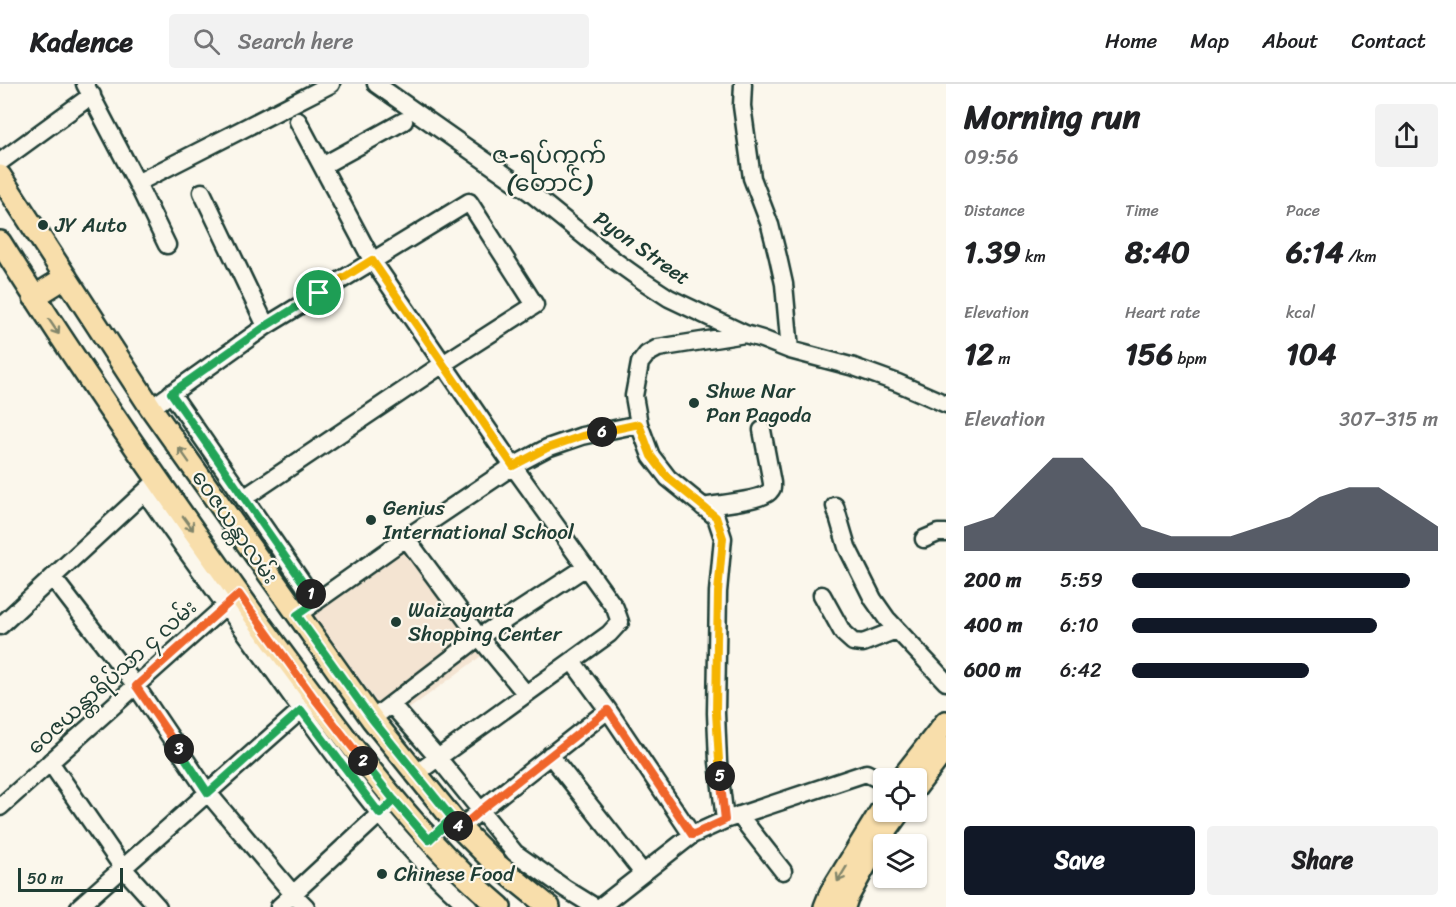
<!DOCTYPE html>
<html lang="en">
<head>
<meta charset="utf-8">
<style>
  :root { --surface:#fff; --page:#f2f2f2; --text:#202124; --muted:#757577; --line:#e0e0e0; --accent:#111827 }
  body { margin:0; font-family:Sriracha,"Noto Sans Myanmar",sans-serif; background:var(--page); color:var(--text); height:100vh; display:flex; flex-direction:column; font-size:22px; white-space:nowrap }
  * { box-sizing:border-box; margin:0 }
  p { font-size:20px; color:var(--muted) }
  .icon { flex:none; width:33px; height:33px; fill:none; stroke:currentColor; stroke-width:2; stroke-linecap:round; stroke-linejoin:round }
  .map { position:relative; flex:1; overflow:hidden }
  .side { display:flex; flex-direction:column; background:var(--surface); width:510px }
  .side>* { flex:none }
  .tools { position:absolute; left:873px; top:684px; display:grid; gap:12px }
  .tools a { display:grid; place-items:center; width:54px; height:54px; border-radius:6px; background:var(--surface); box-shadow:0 2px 4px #0004; font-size:30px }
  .scale { position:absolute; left:18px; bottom:15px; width:105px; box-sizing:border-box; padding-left:6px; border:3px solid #1f3d34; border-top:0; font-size:16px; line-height:21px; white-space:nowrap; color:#1f3d34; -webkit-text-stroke:4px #fbf7ec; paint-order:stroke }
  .pin { position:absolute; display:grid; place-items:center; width:51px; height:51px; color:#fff; margin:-26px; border:3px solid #fff; border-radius:50%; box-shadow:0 2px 6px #0007 }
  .km { position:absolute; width:30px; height:30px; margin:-15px; border-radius:50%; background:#222; color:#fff; font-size:16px; line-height:30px; text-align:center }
  .round { display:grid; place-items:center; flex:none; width:63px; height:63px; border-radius:6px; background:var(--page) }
  .head { display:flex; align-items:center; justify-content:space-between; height:102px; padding:0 18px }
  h1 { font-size:33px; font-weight:700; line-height:45px }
  .metrics { display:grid; grid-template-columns:repeat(3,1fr); gap:9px; height:102px; padding:6px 18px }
  .metrics div { display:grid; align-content:center }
  .metrics b { font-size:30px; font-weight:700 }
  .metrics small { font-size:16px; font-weight:400 }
  .metrics p { font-size:16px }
  .chart { height:168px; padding:12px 18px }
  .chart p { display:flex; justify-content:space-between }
  .chart svg { width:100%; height:108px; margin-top:6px; fill:var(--accent); opacity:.7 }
  .cta { display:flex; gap:12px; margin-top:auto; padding:12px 18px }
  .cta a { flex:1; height:69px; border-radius:6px; background:var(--accent); color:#fff; font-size:24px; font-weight:700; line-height:69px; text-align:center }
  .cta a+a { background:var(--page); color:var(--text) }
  ul { padding:0 18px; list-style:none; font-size:20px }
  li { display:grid; grid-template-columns:96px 72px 1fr; align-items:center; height:45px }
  li i { height:15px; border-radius:8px; background:var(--accent) }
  header { display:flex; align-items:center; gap:36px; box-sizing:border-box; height:84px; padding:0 30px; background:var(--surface); border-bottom:2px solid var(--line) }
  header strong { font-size:28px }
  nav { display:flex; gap:33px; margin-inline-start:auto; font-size:21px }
  .search { width:420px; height:54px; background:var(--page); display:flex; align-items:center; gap:15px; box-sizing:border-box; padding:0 21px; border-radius:6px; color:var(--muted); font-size:22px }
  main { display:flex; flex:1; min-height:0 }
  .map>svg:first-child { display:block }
</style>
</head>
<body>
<header>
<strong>Kadence</strong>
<div class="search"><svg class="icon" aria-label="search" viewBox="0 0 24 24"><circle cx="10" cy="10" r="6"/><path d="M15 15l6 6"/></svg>Search here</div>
<nav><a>Home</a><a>Map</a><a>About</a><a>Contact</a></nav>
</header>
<main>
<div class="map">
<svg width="946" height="823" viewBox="0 0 946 823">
  <rect width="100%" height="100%" fill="#fbf7ec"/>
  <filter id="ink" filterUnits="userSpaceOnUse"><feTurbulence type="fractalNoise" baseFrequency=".0167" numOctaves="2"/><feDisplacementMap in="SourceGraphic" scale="12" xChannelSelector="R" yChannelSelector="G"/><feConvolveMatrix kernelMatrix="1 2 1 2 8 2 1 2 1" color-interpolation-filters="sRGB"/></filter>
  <g filter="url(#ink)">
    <!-- built -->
    <path fill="#f4e4d2" d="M407 443 495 562 391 638 302 515Z"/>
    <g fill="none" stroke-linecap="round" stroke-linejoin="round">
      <defs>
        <path id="minor" d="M85 0 137 99 167 161
          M376 0 531 109 615 177 643 197 669 214 745 250 762 255 790 266 854 283 898 299 946 320
          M743 0 742 22 752 94 770 141 778 173 784 200 790 266
          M298 37 322 82 404 37
          M0 78 92 11
          M322 82 372 176 513 382 615 524 620 538 609 550 417 689
          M137 99 331 0
          M202 108 266 242
          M171 309 316 518
          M151 324 266 242 469 118 535 221 443 280 244 414
          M145 408C188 471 233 531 278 593 335 672 395 759 469 823
          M835 422 847 463 873 515 887 535 946 598
          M703 423C717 420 760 417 769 408 773 404 772 404 772 399L762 346
          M406 454 479 553 526 610
          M924 455 938 449H946
          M53 494 136 602 208 709 293 810 306 823
          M822 511 843 549 853 558 863 559 896 546
          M297 531 406 454 513 382 547 364 582 352 639 340
          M0 542 151 402
          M572 577 608 626 692 751
          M392 621 438 674 515 769 566 805 595 823
          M372 635 479 553 586 483
          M550 671 643 789
          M50 678 123 784 158 823
          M0 723 234 514
          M739 731 783 787
          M725 736 718 678 716 629 718 508 723 454 716 433 668 394 651 372 639 340 634 312 640 279 647 270 658 264 745 250
          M460 744 481 726 608 626
          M79 823 310 618
          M279 823 386 724
          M600 823 692 751 725 736 866 689 884 698"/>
        <path id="major" d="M0 92 151 324 372 635 460 744 497 781 549 823
          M0 158C80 286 167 410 255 533 290 580 325 628 361 674 403 727 447 779 500 823
          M34 213 66 193
          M902 694 946 638
          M916 703 946 664
          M825 823 831 808 884 722
          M844 823 847 814 881 753 899 728"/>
      </defs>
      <!-- minor casing -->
      <use href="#minor" stroke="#1f3d34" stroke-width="21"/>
      <!-- major casing -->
      <use href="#major" stroke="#1f3d34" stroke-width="26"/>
      <!-- minor -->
      <use href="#minor" stroke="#fbf7ec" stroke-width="16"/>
      <!-- major -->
      <use href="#major" stroke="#f8deab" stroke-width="21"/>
    </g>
    <!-- one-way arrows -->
    <defs><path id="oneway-shaft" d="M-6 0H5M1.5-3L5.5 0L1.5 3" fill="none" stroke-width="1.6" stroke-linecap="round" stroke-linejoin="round" transform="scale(1.5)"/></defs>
    <g stroke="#81856a">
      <use href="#oneway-shaft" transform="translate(54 243) rotate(56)"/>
      <use href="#oneway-shaft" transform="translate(184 371) rotate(-125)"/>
      <use href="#oneway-shaft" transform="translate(188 439) rotate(54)"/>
      <use href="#oneway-shaft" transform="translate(842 790) rotate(121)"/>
    </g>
  </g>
  <g fill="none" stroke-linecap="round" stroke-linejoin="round" filter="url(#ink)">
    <defs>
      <path id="split-1" d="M311 510 171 309 266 242 319 209"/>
      <path id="split-2" d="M311 510 316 518 297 531 372 635 452 734 429 756 394 716 363 677"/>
      <path id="split-3" d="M179 665 136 602 239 510 314 614 363 677"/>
      <path id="split-4" d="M179 665 208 709 301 626 380 730 394 716 429 756 452 734 458 742"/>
      <path id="split-5" d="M458 742 460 744 481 726 608 626 692 751 725 736 720 692"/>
      <path id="split-6" d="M602 348 639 340 651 372 668 394 716 433 723 454 718 508 717 558 716 629 720 692"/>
      <path id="split-7" d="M319 209 372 176 513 382 547 364 582 352 602 348"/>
    </defs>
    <!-- split-1 casing -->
    <use href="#split-1" stroke="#fff" stroke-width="12"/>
    <!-- split-2 casing -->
    <use href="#split-2" stroke="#fff" stroke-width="12"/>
    <!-- split-3 casing -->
    <use href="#split-3" stroke="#fff" stroke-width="12"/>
    <!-- split-4 casing -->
    <use href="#split-4" stroke="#fff" stroke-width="12"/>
    <!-- split-5 casing -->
    <use href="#split-5" stroke="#fff" stroke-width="12"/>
    <!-- split-6 casing -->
    <use href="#split-6" stroke="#fff" stroke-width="12"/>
    <!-- split-7 casing -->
    <use href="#split-7" stroke="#fff" stroke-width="12"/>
    <!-- split-1 -->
    <use href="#split-1" stroke="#22a559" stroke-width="8"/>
    <!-- split-2 -->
    <use href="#split-2" stroke="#22a559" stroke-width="8"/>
    <!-- split-3 -->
    <use href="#split-3" stroke="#f0652b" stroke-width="8"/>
    <!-- split-4 -->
    <use href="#split-4" stroke="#22a559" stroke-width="8"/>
    <!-- split-5 -->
    <use href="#split-5" stroke="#f0652b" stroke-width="8"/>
    <!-- split-6 -->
    <use href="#split-6" stroke="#f5b400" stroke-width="8"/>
    <!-- split-7 -->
    <use href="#split-7" stroke="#f5b400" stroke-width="8"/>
  </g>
  <!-- markers -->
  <g fill="#1f3d34" stroke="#fbf7ec" stroke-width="2">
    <circle cx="43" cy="141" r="6"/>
    <circle cx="694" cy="319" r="6"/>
    <circle cx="371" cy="436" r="6"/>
    <circle cx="396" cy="538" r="6"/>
    <circle cx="382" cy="790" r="6"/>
  </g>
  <g text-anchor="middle" stroke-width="4.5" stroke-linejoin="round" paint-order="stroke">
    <!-- poi labels -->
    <g font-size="21" fill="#1f3d34" stroke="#fbf7ec" text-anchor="start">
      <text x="55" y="148">JY Auto</text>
      <text x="706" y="314">Shwe Nar<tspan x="706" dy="24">Pan Pagoda</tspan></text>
      <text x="383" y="431">Genius<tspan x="383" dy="24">International School</tspan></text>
      <text x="408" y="533">Waizayanta<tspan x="408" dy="24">Shopping Center</tspan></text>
      <text x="394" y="797">Chinese Food</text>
    </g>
    <!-- street labels -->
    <g font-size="21" fill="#1f3d34" stroke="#fbf7ec">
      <text transform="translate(642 164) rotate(35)" y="7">Pyon Street</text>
      <text transform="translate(235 443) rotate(55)" y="7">ဝေဇယန္တာလမ်း</text>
      <text transform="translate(112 593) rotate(-42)" y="7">ဝေဇယန္တာရိပ်သာ ၄ လမ်း</text>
    </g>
    <!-- quarter labels -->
    <g font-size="24" fill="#1f3d34" stroke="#fbf7ec">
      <text x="549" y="79">ဇ-ရပ်ကွက်<tspan x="549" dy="28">(တောင်)</tspan></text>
    </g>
  </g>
</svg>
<div class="tools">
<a><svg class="icon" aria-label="locate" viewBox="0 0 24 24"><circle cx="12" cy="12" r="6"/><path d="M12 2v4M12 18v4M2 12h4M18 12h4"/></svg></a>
<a><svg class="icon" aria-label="layers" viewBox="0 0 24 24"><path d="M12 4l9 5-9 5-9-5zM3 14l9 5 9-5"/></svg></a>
</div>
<div class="scale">50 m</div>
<div class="pin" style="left:319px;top:209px;background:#1e9e55"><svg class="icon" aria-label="arrive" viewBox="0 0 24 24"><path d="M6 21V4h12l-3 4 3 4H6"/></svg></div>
<b class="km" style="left:311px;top:510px">1</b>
<b class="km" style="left:363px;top:677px">2</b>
<b class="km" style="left:179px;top:665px">3</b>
<b class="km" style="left:458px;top:742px">4</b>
<b class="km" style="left:720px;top:692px">5</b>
<b class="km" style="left:602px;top:348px">6</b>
</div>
<section class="side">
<div class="head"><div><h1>Morning run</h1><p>09:56</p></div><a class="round"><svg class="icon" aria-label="share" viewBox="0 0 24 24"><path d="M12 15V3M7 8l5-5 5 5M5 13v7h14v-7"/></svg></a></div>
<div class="metrics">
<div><p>Distance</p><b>1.39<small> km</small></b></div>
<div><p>Time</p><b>8:40</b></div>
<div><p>Pace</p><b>6:14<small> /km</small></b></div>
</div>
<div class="metrics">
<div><p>Elevation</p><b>12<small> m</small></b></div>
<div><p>Heart rate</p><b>156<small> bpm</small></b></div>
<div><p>kcal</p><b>104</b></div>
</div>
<div class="chart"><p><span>Elevation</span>307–315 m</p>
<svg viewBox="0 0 160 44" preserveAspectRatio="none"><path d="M0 44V34L10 30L20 18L30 6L40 6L50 18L60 34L70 38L80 38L90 38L100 34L110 30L120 22L130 18L140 18L150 26L160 34V44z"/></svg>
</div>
<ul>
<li><b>200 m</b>5:59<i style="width:91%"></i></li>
<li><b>400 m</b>6:10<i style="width:80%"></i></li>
<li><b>600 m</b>6:42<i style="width:58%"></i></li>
</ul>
<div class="cta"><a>Save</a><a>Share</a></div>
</section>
</main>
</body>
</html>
